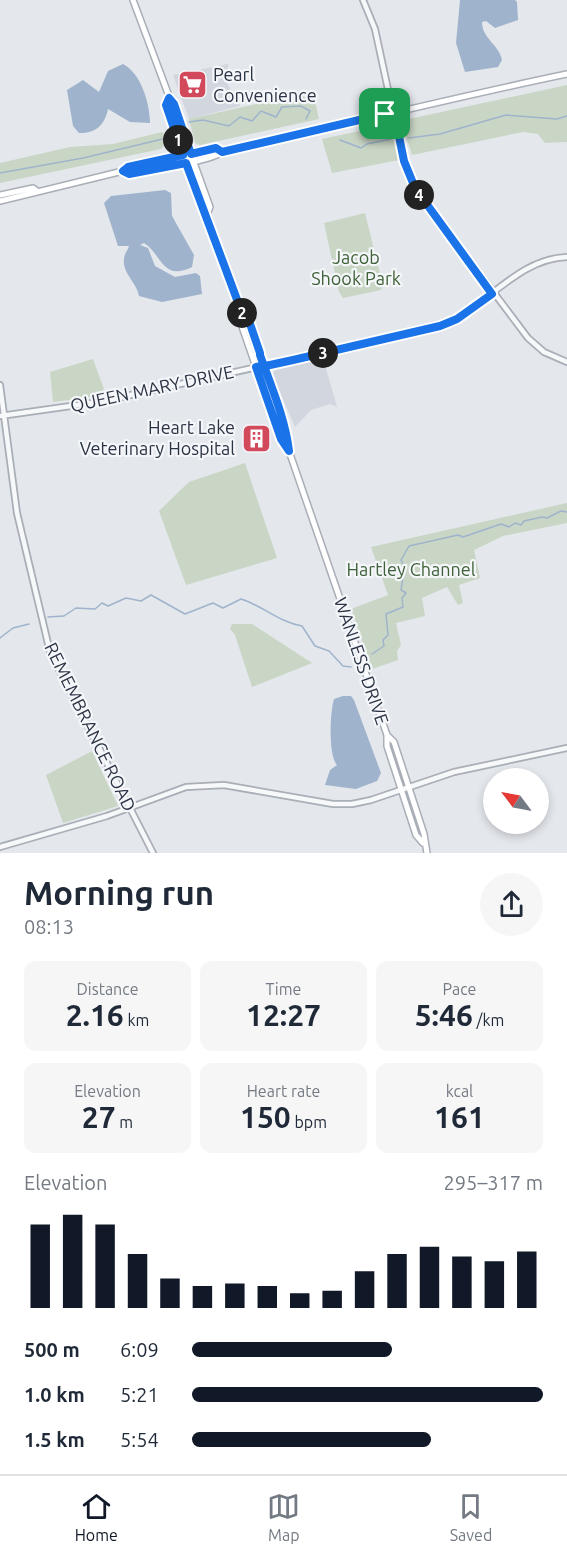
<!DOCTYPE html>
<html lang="en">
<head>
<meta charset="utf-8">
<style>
  :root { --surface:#fff; --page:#f6f6f7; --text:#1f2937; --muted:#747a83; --line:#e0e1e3; --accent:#111827 }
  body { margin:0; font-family:Ubuntu,sans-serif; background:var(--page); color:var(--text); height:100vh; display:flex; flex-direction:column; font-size:22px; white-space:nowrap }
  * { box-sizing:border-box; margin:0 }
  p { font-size:20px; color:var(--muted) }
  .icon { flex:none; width:33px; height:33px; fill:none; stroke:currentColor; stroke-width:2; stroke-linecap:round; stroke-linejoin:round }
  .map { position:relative; height:853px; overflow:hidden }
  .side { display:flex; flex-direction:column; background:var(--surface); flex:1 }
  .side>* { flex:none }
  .needle { width:39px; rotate:302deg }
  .fabs { position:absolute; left:483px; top:768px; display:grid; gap:12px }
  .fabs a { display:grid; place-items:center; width:66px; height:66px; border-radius:50%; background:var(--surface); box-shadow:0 3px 9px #0003; font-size:30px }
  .pin { position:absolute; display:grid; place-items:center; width:51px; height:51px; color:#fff; margin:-26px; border-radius:12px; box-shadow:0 3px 9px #0006 }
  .km { position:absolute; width:30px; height:30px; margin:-15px; border-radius:50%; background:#222; color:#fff; font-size:16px; line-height:30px; text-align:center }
  .round { display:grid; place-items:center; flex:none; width:63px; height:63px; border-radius:32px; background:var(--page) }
  .summary { display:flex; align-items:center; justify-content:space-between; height:102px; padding:0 24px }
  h1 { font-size:33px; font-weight:600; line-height:45px }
  .stats { display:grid; grid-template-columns:repeat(3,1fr); gap:9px; height:102px; padding:6px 24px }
  .stats div { display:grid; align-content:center; border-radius:12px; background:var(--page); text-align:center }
  .stats b { font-size:30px; font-weight:600 }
  .stats small { font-size:16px; font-weight:400 }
  .stats p { font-size:16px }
  .chart { height:168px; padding:12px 24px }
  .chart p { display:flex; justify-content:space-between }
  .chart svg { width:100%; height:108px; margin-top:6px; stroke:var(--accent); stroke-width:6 }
  ul { padding:0 24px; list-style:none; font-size:20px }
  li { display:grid; grid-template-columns:96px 72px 1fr; align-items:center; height:45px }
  li i { height:15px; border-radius:8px; background:var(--accent) }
  .menu { display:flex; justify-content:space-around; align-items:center; height:84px; border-top:2px solid var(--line); background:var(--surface); font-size:16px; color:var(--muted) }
  .menu a { display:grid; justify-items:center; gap:3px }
  .menu .active { color:var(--accent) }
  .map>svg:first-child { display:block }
</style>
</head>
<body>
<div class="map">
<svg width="567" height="853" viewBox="0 0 567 853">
  <rect width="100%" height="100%" fill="#e4e7ec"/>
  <!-- built -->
  <path fill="#d2d6de" d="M228 64 227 83 240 106 189 119 173 75Z
    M323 358 337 407 330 404 311 410 295 427 272 374 276 369Z"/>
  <!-- green -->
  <path fill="#c9d6c5" d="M567 85V142L545 143 538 134 523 132 412 155 402 123 404 120Z
    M300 94 306 98 314 97 319 119 200 145 195 143 189 119Z
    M387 125 392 129 399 160 332 173 322 139Z
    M162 132 169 140 161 149 0 183V163L70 147 113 144Z
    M365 213 383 286 381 290 343 298 339 292 324 223Z
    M93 359 104 389 99 396 53 402 50 372Z
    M245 463 277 558 186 585 159 511 189 482Z
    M567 503V523L503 536 474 550 480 578 459 585 463 603 458 605 447 587 422 598 425 616 396 623 401 645 397 651 398 660 372 669 351 609 388 595 371 547Z
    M232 624H252L312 663 252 687 235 635 230 629Z
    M92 751 118 806 63 823 46 775Z"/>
  <!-- water -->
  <path fill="#9fb4cc" d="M460 0H515L517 2 518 20 495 28 486 21 482 22C482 39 499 44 502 60L498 67 465 72 456 43Z
    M123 64C141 73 150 104 150 123L130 122 108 109C105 124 96 134 79 133L73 126 67 90 83 80 99 92 108 71Z
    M165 190 171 193 172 216 194 255 192 267C162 282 162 254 144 243L140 245 148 248 155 266 175 277 196 273 200 276 202 294 162 302 139 296C137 283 122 273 124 259 124 254 128 250 129 246H118L104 203 111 196Z
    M343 696H351L354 700 381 773 377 781 356 789 325 785 330 770 337 765C328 755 330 712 334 699Z"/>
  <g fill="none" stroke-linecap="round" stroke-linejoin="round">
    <!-- stream -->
    <path stroke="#9fb4cc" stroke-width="1.5" d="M189 122 203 120 229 126 240 117 252 121 261 111 276 117 282 107 301 106 310 111 306 119
      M409 138 440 134 506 115 557 119 567 116
      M340 140 361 148 367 144 391 139
      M0 173 83 158 167 138
      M48 617 64 616 76 608 95 609 102 603 108 606 126 598 141 601 151 595 185 614 213 603 223 608 241 599C263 606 279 622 302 626L315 646 329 651 343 666 351 667
      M0 638 13 628 29 624
      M372 654 384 646 383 640 388 635 386 614 403 607 402 598 406 593 401 590 403 577 401 573 405 568 401 560 409 546 458 535 463 537 501 524 509 527 515 523 521 525 524 521 542 517 547 518 561 511 567 512"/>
    <defs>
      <path id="tertiary" d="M363 0 375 29 401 150 415 188 528 338 544 352 567 362
        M0 385 17 513 50 652 153 853
        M0 416 99 402 434 328C483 314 513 259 567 257
        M0 847 107 816 186 787 224 785 333 804H352L371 800 454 772 567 748"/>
      <path id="secondary" d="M133 0 197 171 210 207 207 214
        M169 98 166 105 202 209 207 214 242 313 247 318 284 425 289 451 387 735V746L416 835 423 843
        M123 171 129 175C147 171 212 161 222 152 337 127 451 98 567 74
        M0 195 33 188 37 191
        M0 201 123 171 128 167 216 148 222 152
        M242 313 240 321 281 439 288 449
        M387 735 394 742 424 834 427 853"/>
    </defs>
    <!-- tertiary casing -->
    <use href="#tertiary" stroke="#a9aeb7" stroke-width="8"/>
    <!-- secondary casing -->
    <use href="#secondary" stroke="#a9aeb7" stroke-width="8"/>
    <!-- tertiary -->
    <use href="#tertiary" stroke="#f7f8fa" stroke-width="4.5"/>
    <!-- secondary -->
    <use href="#secondary" stroke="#fff" stroke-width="5"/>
  </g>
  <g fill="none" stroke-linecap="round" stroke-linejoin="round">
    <defs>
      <path id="route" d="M385 114 222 152 216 148 191 154 174 104 169 98 166 105 183 155 128 167 123 171 129 174 186 163 242 313 248 318 260 353V355C271 386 285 418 289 451L281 439 256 367C261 366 265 366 270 365L293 360 440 326 457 319 492 294 415 188 404 161 394 112 385 114"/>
    </defs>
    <!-- route casing -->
    <use href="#route" stroke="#fff" stroke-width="12"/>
    <!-- route -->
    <use href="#route" stroke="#1a73e8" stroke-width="8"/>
  </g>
  <!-- icons -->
  <defs>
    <symbol id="supermarket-square" viewBox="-11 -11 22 22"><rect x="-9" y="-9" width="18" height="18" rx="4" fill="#d1495b" stroke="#f4f6f9"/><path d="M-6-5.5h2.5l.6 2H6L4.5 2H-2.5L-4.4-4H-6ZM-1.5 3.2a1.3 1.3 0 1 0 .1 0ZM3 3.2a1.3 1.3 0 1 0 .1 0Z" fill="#fff"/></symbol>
    <symbol id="building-square" viewBox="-11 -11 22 22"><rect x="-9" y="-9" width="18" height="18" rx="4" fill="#d1495b" stroke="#f4f6f9"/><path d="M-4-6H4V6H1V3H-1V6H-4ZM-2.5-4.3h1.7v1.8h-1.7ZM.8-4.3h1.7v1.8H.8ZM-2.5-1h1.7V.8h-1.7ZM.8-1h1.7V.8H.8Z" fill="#fff"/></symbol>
  </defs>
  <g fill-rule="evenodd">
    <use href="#supermarket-square" x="176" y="68" width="33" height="33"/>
    <use href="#building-square" x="240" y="422" width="33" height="33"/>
  </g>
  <g text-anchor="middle" stroke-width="4.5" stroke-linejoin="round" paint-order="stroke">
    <!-- poi labels -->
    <g font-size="18" fill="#2b3445" stroke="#f4f6f9" text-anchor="start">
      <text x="213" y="81">Pearl<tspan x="213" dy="21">Convenience</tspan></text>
      <text x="235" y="434" text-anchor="end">Heart Lake<tspan x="235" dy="21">Veterinary Hospital</tspan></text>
    </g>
    <!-- park labels -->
    <g font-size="18" fill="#3f6138" stroke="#f4f6f9">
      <text x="356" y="264">Jacob<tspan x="356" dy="21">Shook Park</tspan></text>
      <text x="411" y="576">Hartley Channel</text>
    </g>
    <!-- street labels -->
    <g font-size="18" fill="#2b3445" stroke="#f4f6f9">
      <text transform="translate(152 389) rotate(-12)" y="6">QUEEN MARY DRIVE</text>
      <text transform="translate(361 661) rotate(71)" y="6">WANLESS DRIVE</text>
      <text transform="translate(90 727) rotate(64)" y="6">REMEMBRANCE ROAD</text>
    </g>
  </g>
</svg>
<div class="fabs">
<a><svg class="needle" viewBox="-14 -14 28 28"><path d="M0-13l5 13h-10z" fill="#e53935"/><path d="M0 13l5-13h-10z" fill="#747a83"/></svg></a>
</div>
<div class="pin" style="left:385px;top:114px;background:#1e9e55"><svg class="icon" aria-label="arrive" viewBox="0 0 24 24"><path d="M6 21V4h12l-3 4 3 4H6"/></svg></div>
<b class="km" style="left:178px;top:140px">1</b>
<b class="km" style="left:242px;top:313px">2</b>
<b class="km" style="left:323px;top:353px">3</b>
<b class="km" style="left:419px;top:195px">4</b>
</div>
<section class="side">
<div class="summary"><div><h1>Morning run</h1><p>08:13</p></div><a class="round"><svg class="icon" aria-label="share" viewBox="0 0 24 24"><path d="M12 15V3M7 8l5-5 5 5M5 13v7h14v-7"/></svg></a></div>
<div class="stats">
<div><p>Distance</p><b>2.16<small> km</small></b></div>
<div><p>Time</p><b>12:27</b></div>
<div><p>Pace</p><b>5:46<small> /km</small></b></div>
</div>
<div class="stats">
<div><p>Elevation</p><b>27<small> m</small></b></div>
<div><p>Heart rate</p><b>150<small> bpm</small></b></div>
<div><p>kcal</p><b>161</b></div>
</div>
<div class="chart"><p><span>Elevation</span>295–317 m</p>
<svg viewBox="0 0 160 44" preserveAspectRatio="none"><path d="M5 44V10M15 44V6M25 44V10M35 44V22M45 44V32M55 44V35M65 44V34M75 44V35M85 44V38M95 44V37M105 44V29M115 44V22M125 44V19M135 44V23M145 44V25M155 44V21"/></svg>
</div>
<ul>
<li><b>500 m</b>6:09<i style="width:57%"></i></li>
<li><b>1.0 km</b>5:21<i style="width:100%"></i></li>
<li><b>1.5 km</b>5:54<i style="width:68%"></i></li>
</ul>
</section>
<nav class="menu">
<a class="active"><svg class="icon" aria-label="home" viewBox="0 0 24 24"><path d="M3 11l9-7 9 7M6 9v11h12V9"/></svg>Home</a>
<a><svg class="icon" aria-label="map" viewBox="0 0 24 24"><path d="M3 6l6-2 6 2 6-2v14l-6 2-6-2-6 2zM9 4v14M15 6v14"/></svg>Map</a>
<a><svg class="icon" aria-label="saved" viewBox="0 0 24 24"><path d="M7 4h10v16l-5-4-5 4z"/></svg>Saved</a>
</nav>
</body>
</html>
